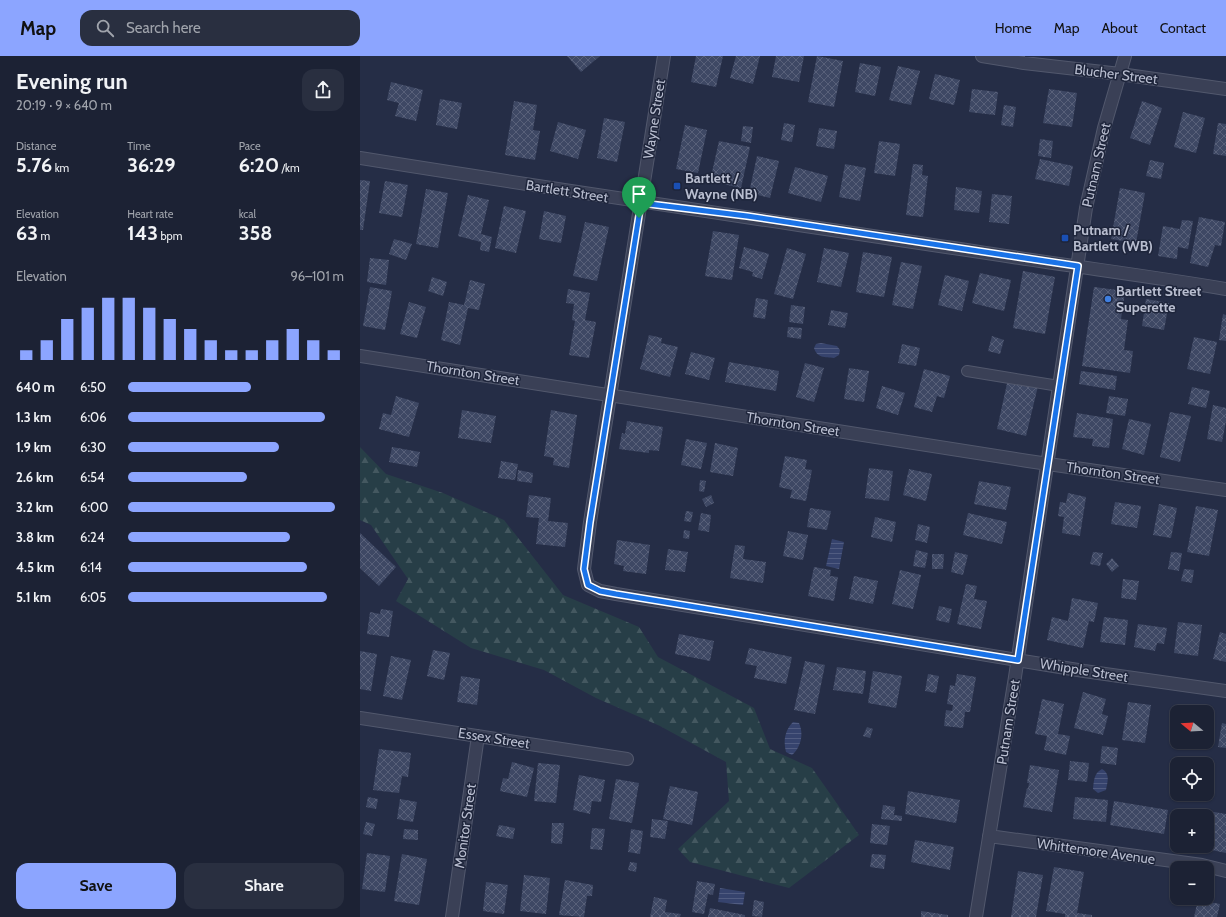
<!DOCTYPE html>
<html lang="en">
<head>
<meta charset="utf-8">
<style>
  :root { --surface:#1c2234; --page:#292f40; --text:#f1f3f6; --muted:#a0a4ac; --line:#3a3f4f; --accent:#8ca5ff }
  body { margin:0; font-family:Cabin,sans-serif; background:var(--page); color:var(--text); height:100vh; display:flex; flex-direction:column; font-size:15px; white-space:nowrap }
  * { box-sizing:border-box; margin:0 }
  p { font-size:13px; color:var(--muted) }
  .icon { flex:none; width:22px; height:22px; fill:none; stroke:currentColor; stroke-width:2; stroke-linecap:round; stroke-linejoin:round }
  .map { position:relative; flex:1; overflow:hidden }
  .side { display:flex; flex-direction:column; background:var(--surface); width:360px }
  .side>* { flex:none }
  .needle { width:26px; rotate:288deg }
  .controls { position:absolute; left:810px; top:649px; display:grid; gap:8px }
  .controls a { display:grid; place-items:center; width:44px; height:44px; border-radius:8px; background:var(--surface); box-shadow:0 1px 3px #0004,0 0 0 1px var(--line); font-size:20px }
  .pin { position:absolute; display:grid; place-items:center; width:34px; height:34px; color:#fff; margin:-41px -17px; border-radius:50% 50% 50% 0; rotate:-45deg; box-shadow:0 0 4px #0007 }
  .pin .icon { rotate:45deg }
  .round { display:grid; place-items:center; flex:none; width:42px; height:42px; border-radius:12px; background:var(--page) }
  .summary { display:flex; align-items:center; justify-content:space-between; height:68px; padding:0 16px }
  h1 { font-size:22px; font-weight:700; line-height:30px }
  .stats { display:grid; grid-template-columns:repeat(3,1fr); gap:6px; height:68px; padding:4px 16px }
  .stats div { display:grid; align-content:center }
  .stats b { font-size:20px; font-weight:700 }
  .stats small { font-size:11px; font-weight:400 }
  .stats p { font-size:11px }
  .chart { height:112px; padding:8px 16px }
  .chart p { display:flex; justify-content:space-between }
  .chart svg { width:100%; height:72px; margin-top:4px; stroke:var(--accent); stroke-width:6 }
  .action { display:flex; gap:8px; margin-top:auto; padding:8px 16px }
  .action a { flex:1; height:46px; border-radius:12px; background:var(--accent); color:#111; font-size:16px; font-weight:700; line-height:46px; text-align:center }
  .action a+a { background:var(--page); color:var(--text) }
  ul { padding:0 16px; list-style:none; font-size:13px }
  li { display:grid; grid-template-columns:64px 48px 1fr; align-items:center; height:30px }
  li i { height:10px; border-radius:5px; background:var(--accent) }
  header { display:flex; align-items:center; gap:24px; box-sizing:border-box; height:56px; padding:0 20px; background:var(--accent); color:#111 }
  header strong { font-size:19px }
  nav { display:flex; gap:22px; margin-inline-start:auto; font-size:14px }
  .search { width:280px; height:36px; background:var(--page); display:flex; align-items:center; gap:10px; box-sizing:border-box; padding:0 14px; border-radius:12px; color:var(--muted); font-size:15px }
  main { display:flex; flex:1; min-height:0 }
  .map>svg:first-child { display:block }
</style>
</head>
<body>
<header>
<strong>Map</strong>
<div class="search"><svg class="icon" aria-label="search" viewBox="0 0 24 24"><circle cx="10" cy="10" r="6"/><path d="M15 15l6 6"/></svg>Search here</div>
<nav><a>Home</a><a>Map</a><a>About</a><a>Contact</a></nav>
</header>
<main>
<section class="side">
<div class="summary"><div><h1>Evening run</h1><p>20:19 · 9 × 640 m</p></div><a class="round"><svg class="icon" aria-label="share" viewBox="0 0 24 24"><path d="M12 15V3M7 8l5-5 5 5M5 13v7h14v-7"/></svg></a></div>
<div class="stats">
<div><p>Distance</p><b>5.76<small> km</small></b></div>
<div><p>Time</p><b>36:29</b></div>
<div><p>Pace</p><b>6:20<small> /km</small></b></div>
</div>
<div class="stats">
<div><p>Elevation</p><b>63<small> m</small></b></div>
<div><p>Heart rate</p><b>143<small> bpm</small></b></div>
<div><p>kcal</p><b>358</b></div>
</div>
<div class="chart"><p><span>Elevation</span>96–101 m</p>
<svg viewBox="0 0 160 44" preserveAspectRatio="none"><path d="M5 44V38M15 44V32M25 44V19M35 44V12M45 44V6M55 44V6M65 44V12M75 44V19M85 44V25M95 44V32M105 44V38M115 44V38M125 44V32M135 44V25M145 44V32M155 44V38"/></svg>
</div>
<ul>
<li><b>640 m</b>6:50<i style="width:57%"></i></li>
<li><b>1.3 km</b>6:06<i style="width:91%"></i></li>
<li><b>1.9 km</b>6:30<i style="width:70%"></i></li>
<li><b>2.6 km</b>6:54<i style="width:55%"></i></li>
<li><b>3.2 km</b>6:00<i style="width:96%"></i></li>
<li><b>3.8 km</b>6:24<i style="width:75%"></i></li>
<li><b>4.5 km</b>6:14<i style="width:83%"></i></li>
<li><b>5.1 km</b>6:05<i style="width:92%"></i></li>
</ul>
<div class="action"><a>Save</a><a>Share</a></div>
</section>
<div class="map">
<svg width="866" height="861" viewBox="0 0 866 861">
  <defs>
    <pattern id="forest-firs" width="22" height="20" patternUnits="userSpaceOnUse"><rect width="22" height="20" fill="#273e47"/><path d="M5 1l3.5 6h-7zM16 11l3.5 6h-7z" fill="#445860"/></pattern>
    <pattern id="water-rules" width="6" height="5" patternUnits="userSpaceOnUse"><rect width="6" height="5" fill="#36436d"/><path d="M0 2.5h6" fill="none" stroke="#515c81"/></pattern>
    <pattern id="building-cross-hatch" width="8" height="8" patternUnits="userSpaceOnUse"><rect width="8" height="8" fill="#3e4864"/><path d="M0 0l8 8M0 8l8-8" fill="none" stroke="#586079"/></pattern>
  </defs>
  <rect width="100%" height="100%" fill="#252d46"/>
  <!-- forest -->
  <path fill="url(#forest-firs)" d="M0 391 26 418 83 437 144 464 203 539 279 571 298 601 394 652 410 693 452 712 499 779 429 832 330 806 318 793 369 745 366 706 300 670 236 642 184 614 111 592 36 545 48 523 11 469 0 464Z"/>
  <!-- water -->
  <path fill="url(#water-rules)" d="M461 287 477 290 480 294 479 299 474 302C465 301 457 302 454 292L456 288Z
    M472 483 484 486 479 513 466 510Z
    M433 666 439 667C444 678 441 691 432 699L426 696C423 685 425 674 433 666Z
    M742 713C751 718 747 727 746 734L738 737 733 733C734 724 734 717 742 713Z
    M360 832 385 836 383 849 358 846Z"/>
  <!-- building -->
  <path fill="url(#building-cross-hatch)" d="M207 0H240L221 16Z
    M336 0H363L356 31 331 26Z
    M376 0H400L393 28 370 22Z
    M416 0H444L439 26 412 21Z
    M457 0 483 5 474 51 448 46Z
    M500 7 521 11 515 40 495 36Z
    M538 10 560 15 551 49 529 44Z
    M575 18 600 24 594 49 569 43Z
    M31 26 63 34 56 65 35 60 39 47 27 44Z
    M612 33 638 36 635 59 609 56Z
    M689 33 717 37 712 71 683 67Z
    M80 43 102 47 97 73 76 69Z
    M154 45 177 49 173 74 180 75 175 104 145 99Z
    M782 45 802 52 790 89 770 82Z
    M644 49 656 51 653 71 641 69Z
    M823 56 845 62 836 97 814 91Z
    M244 62 265 66 257 106 237 102Z
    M198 66 226 74 218 103 190 95Z
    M424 67 435 69 432 86 421 84Z
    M858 67 866 68V100L853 98Z
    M325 69 347 74 338 117 316 113Z
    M383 70 393 71 391 87 381 85Z
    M459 72 477 75 474 93 456 90Z
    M680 83 693 85 691 102 678 100Z
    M359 85 390 91 381 132 350 125Z
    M519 85 540 88 535 120 514 117Z
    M397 100 419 105 410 142 389 137Z
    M680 103 713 110 709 130 675 123Z
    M790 104 804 107 801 123 786 120Z
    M485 108 506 112 500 145 479 141Z
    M553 108 563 109 562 119 568 120 563 161 546 159Z
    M435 111 468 120 461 146 428 137Z
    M0 124 10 125 3 174H0Z
    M25 125 48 129 42 161 19 157Z
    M596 131 622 135 619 157 594 154Z
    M760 132 785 137 776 187 751 183Z
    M66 133 88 137 78 192 56 188Z
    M632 138 652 140 649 168 629 166Z
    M108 139 129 144 121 178 132 181 129 196 120 194 121 186 98 180Z
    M144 150 166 155 156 197 135 192Z
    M184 155 206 160 201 187 179 183Z
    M839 161 865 166 861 190 855 189 848 211 830 207Z
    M822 164 833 165 828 193 818 191 817 203 798 200 803 170 820 173Z
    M225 166 249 171 237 225 213 220Z
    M353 175 379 179 372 224 345 220Z
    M34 183 52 188 46 204 29 198Z
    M384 191 409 198 402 223 392 220 393 216 379 212Z
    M427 192 446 198 433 243 414 238Z
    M464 192 489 197 481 231 457 226Z
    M503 196 532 201 524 241 496 236Z
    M10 202 29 204 26 229 7 226Z
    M541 206 562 210 553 253 532 249Z
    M663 215 695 221 685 278 653 272Z
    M620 217 651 224 644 255 612 247Z
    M585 219 609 225 602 255 578 249Z
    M72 221 87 226 83 240 68 235Z
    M110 224 125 228 119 254 108 252 100 289 81 284 89 246 104 249Z
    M10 231 32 235 25 274 3 270Z
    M734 231 765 235 761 263 768 264 764 294 773 295 770 317 722 310Z
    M208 233 230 237 225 264 236 266 229 302 209 299 215 265 212 264 214 248 206 247Z
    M396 242 408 244 405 263 393 261Z
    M786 243 809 247 804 274 782 270Z
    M49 246 66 251 57 282 40 278Z
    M431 249 445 251 443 268 429 266Z
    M471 254 488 257 485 272 468 269Z
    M863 258 866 259V285L859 284Z
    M428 271 442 272 441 283 427 281Z
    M289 279 302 282 301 287 318 291 310 321 280 313Z
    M632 280 644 284 640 298 628 295Z
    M834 281 857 286 850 318 827 313Z
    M542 288 560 292 556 310 538 307Z
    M331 296 355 302 349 324 325 318Z
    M369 306 419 315 416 335 365 326Z
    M445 307 464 312 454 346 436 341Z
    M489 312 509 315 504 346 484 343Z
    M564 313 590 320 584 342 577 340 572 356 554 351Z
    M721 315 757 320 755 334 719 328Z
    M648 323 678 330 666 380 637 373Z
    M522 330 545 337 538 359 516 352Z
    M832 331 850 335 846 352 828 348Z
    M36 340 59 347 49 381 19 373 23 357 31 359Z
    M749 340 768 343 765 360 746 357Z
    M853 349 866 352V365L862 386 847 383Z
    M102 354 136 360 131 387 98 382Z
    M191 354 217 359 209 412 193 409 194 402 184 400Z
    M810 356 831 360 820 406 800 401Z
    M717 357 753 363 749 392 732 390 733 383 713 381Z
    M769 363 791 368 784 399 762 393Z
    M267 365 303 371 299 395 289 394V397L259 393 262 377 265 378Z
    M326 383 347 387 341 413 321 409Z
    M355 387 378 392 373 420 350 416Z
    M32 391 60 396 57 411 29 406Z
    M425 400 447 404 445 413 452 414 446 445 430 442 432 434 419 431Z
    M141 405 158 408 155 424 138 422Z
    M509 412 533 415 529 445 505 442Z
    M549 413 572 418 566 445 543 439Z
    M158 414 173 417 172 427 157 425Z
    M340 424 346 425 344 436 339 435Z
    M619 425 651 431 646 454 614 448Z
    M708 437 726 441 720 480 702 477 704 461 698 460 700 446 706 447Z
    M169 439 191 442 188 465 208 467 205 491 176 488 179 462 166 461Z
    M351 439 354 447 346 451 342 443Z
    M755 446 781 450 777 472 751 468Z
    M799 448 817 452 811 482 793 479Z
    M836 450 858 454 849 500 827 496Z
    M450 452 471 455 467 474 447 471Z
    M326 455 333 456 331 466 324 465Z
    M341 457 351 459 349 476 338 474Z
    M608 457 647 466 642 488 603 479Z
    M515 461 536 466 532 486 511 481Z
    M558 468 570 471 567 487 555 484Z
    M324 474 330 475 329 483 323 482Z
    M428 475 448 479 443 504 423 500Z
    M0 477 36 511 19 530 0 512Z
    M257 484 290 489 286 518 263 515 264 510 254 508Z
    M375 489 385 490 383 503 406 506 403 527 370 522Z
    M308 493 328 496 325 516 305 514Z
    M556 494 568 497 565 512 553 510Z
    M595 496 608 499 603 519 591 516Z
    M733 496 743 497 740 510 730 508Z
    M811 496 822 497 819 515 808 513Z
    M572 498H584L583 513H572Z
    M752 502 759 510 752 516 746 508Z
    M454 511 471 514 470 520 478 521 474 545 448 540Z
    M824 513 834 514 832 527 821 525Z
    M540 514 561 519 553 553 532 548Z
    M494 520 518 525 513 548 489 543Z
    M763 523 779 525 776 544 761 542Z
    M606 528 617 530 614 543 627 545 621 573 597 568Z
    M712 542 738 547 734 566 729 565 723 592 687 584 692 561 708 565Z
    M579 550 592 553 589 567 576 564Z
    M21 553 33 555 29 581 7 578 10 556 20 558Z
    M744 561 768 564 765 589 740 586Z
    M818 566 842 569 838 600 814 597Z
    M778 568 807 572 804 588 797 587 795 595 774 591Z
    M860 576 866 578V606L853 603Z
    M319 578 354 585 350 605 315 598Z
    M389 592 432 601 426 628 394 622 397 610 385 608Z
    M73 594 90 597 84 624 67 620Z
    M0 595 17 598 11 635 0 633Z
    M31 600 51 604 42 644 23 640Z
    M445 605 465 609 455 658 434 654Z
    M477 611 506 615 503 638 473 634Z
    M513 615 542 620 536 652 508 647Z
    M568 618 579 620 576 637 565 635Z
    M597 618 616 621 610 656H605L603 672 584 670 586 654 592 655 593 649 587 648 590 629 595 630Z
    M101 620 120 623 117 649 97 646Z
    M723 636 746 643 742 658 748 660 743 679 714 672Z
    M682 643 704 648 698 678 710 680 706 699 684 694 687 680 675 678Z
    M768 646 791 649 785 687 762 684Z
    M847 665 852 666 848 687H847Z
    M862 667 866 668V692L858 691Z
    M507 671 513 673 510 682 503 680Z
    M742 690 758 692 756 709 740 707Z
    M19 693 51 697 48 721 42 720 39 737 13 734Z
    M710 705 729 707 727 726 708 724Z
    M152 706 174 712 167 741 140 735 143 722 148 723Z
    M178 707 200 709 196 747 174 745Z
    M670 709 699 714 692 756 663 751 667 732 668 733 669 727H667Z
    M219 719 245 724 241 746 232 745 230 758 213 754Z
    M256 723 279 727 272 767 249 763Z
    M310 730 338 736 332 769 303 763Z
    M548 735 600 744 596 767 545 758Z
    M8 741 18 743 16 753 6 751Z
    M715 741 748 744 746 766 713 763Z
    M40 743 57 746 53 766 37 763Z
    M754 745 808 754 804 778 750 769Z
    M523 749 535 751 534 759 542 760V765L521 763Z
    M848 755 866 758V797L842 792V790H847Z
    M292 763 308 765 305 783 290 781Z
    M6 766 15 768 12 780 3 778Z
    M192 767H204L202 788 191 787Z
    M512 768 530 770 527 789 510 787Z
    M139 769 155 772 153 783 136 780Z
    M232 772 245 773 242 794 230 793Z
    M44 773 58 774V784L43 783Z
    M271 773 283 775 280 798 268 796Z
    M555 784 594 791 590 814 551 806Z
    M7 797 30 800 25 836 2 833Z
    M42 798 67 803 59 849 34 845Z
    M512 798 526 799 524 813 510 811Z
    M270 806 277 807 276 816 268 814Z
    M694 811 724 816 717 857 732 859V861H705V858L686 855Z
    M658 815 683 819 676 861H651Z
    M164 819 190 822 186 858 160 855Z
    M205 824 233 829 232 840H227L224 861 199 859Z
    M337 825 355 828 353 839 348 838 344 858 332 856Z
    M126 826 148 829 144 858 123 855Z
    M294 841 307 844 305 856 321 858 320 861H290Z
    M394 844 404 846 402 861 392 860Z
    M838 844 860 848 857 861H834Z
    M350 852 385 859V861H348Z
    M561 855 588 859V861H561Z"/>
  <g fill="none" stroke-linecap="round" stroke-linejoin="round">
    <defs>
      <path id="lane" d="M607 315 699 330"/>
      <path id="street" d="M304 0 230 466 224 513 228 529 240 535 256 538 724 615 866 635
        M622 0 664 7 760 18 866 33
        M0 102C217 137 435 168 653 201 724 212 795 221 866 233
        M0 300 668 405 866 434
        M0 662 267 703
        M629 780 842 809 866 815
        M92 861 118 680
        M616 861 655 621 726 152 744 72 765 0"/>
    </defs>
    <!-- lane casing -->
    <use href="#lane" stroke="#52586d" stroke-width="12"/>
    <!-- street casing -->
    <use href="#street" stroke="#52586d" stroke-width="14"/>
    <!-- lane -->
    <use href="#lane" stroke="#3a4056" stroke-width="10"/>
    <!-- street -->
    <use href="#street" stroke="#3a4056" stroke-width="12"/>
  </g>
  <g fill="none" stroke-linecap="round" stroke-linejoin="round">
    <defs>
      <path id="route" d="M281 147 387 160 718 210 658 604 256 538 240 535 228 529 224 513 230 466Z"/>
    </defs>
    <!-- route casing -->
    <use href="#route" stroke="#fff" stroke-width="8"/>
    <!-- route -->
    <use href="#route" stroke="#1a73e8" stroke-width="5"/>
  </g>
  <!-- markers -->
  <g fill="#1a4fb4" stroke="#1e253b" stroke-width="1.5">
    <rect x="313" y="126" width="8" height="8" rx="2"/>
    <rect x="701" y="178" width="8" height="8" rx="2"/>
  </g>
  <circle fill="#3f7fe0" stroke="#1e253b" stroke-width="1.5" cx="748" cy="243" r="4"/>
  <g text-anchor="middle" stroke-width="3" stroke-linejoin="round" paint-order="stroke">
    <!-- street labels -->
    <g font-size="14" fill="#b8bdcf" stroke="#1e253b">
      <text transform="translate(756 18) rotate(7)" y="5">Blucher Street</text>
      <text transform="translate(294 63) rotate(-81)" y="5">Wayne Street</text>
      <text transform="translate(736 109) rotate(-77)" y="5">Putnam Street</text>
      <text transform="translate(207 135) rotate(9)" y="5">Bartlett Street</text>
      <text transform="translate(113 317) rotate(9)" y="5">Thornton Street</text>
      <text transform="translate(433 368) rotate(9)" y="5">Thornton Street</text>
      <text transform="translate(753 417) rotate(8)" y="5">Thornton Street</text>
      <text transform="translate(724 614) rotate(9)" y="5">Whipple Street</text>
      <text transform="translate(648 666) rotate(-81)" y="5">Putnam Street</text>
      <text transform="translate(134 682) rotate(9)" y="5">Essex Street</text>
      <text transform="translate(105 770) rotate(-82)" y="5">Monitor Street</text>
      <text transform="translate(736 795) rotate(8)" y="5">Whittemore Avenue</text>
    </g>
    <!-- poi labels -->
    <g font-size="14" font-weight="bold" fill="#b8bdcf" stroke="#1e253b" text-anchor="start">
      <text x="325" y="127">Bartlett /<tspan x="325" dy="16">Wayne (NB)</tspan></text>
      <text x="713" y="179">Putnam /<tspan x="713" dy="16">Bartlett (WB)</tspan></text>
      <text x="756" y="240">Bartlett Street<tspan x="756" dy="16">Superette</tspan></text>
    </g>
  </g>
</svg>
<div class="controls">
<a><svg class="needle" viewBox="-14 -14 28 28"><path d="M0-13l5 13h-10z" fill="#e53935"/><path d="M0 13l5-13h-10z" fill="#a0a4ac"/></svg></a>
<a><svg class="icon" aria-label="locate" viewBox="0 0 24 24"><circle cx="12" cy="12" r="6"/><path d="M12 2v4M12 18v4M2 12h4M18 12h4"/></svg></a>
<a>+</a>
<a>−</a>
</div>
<div class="pin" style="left:279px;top:162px;background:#1e9e55"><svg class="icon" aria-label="arrive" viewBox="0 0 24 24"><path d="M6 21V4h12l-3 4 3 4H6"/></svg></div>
</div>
</main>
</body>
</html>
